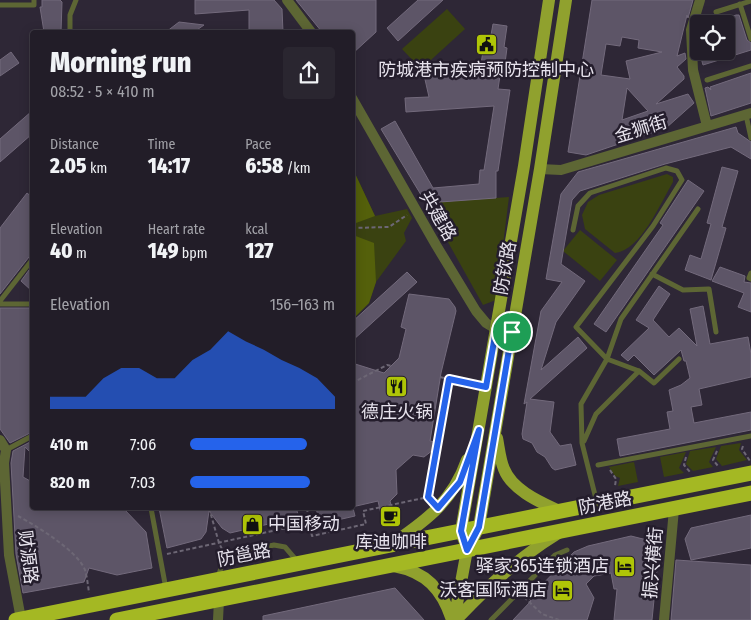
<!DOCTYPE html>
<html lang="en">
<head>
<meta charset="utf-8">
<style>
  :root { --surface:#221d28; --page:#2a2630; --text:#f1f3f6; --muted:#a2a2a8; --line:#3f3b45; --accent:#2563eb }
  body { margin:0; font-family:"Fira Sans Condensed","Noto Sans SC",sans-serif; background:var(--page); color:var(--text); height:100vh; display:flex; flex-direction:column; font-size:19px; white-space:nowrap }
  * { box-sizing:border-box; margin:0 }
  p { font-size:16px; color:var(--muted) }
  .icon { flex:none; width:28px; height:28px; fill:none; stroke:currentColor; stroke-width:2; stroke-linecap:round; stroke-linejoin:round }
  .map { position:relative; flex:1; overflow:hidden }
  .drawer { position:absolute; left:30px; top:30px; width:325px; height:480px; display:flex; flex-direction:column; background:var(--surface); border-radius:5px; box-shadow:0 2px 12px #0003,0 0 0 1px var(--line) }
  .drawer>* { flex:none }
  .buttons { position:absolute; left:690px; top:15px; display:grid; gap:10px }
  .buttons a { display:grid; place-items:center; width:45px; height:45px; border-radius:5px; background:var(--surface); box-shadow:0 2px 12px #0003,0 0 0 1px var(--line); font-size:25px }
  .pin { position:absolute; display:grid; place-items:center; width:42px; height:42px; color:#fff; margin:-21px; border:2px solid #fff; border-radius:50%; box-shadow:0 1px 5px #0007 }
  .round { display:grid; place-items:center; flex:none; width:52px; height:52px; border-radius:5px; background:var(--page) }
  .headline { display:flex; align-items:center; justify-content:space-between; height:85px; padding:0 20px }
  h1 { font-size:28px; font-weight:800; line-height:38px }
  .stats { display:grid; grid-template-columns:repeat(3,1fr); gap:8px; height:85px; padding:5px 20px }
  .stats div { display:grid; align-content:center }
  .stats b { font-size:21px; font-weight:800 }
  .stats small { font-size:14px; font-weight:400 }
  .stats p { font-size:14px }
  .chart { height:140px; padding:10px 20px }
  .chart p { display:flex; justify-content:space-between }
  .chart svg { width:100%; height:90px; margin-top:5px; fill:var(--accent); opacity:.7 }
  ul { padding:0 20px; list-style:none; font-size:16px }
  li { display:grid; grid-template-columns:80px 60px 1fr; align-items:center; height:38px }
  li i { height:12px; border-radius:6px; background:var(--accent) }
  .map>svg:first-child { display:block }
</style>
</head>
<body>
<div class="map">
<svg width="751" height="620" viewBox="0 0 751 620">
  <rect width="100%" height="100%" fill="#2e2736"/>
  <!-- green -->
  <path fill="#3a4211" d="M447 9 465 29 421 69 402 49Z
    M352 167 375 216 407 209 412 218 404 233 406 241 376 282 369 303 353 319Z
    M667 174 673 177V182C660 204 641 250 615 253L585 229 582 215 588 202 599 195Z
    M509 197 496 300 483 305 439 226 440 202Z
    M580 230 617 260 600 281 563 251Z
    M741 443 739 450 747 460 722 466 716 459 721 446Z
    M716 447 709 462 713 467 693 471 686 464 690 451Z
    M686 452 679 468 684 473 664 477 660 457Z
    M634 462 638 482 618 486 620 478 615 476 609 467Z"/>
  <!-- forest -->
  <path fill="#54600b" d="M352 167 375 216 356 223H353Z
    M353 235 374 243 376 282 369 303 353 319Z"/>
  <!-- building -->
  <path fill="#5d5567" stroke="#736a7c" fill-rule="evenodd" d="M42 0H60L62 2 61 32H44L40 7H42Z
    M195 0H274L282 9 283 32H249V10L195 14Z
    M296 0H376V32L352 54V32H322Z
    M418 0H443L398 41 387 28Z
    M592 0H693L688 18 687 15 677 56 685 53 686 59 677 67 684 76V79L656 104 688 94 694 103 666 128 586 155 568 152ZM622 37 639 40 638 48 662 52 626 61 630 79 601 75 606 44 620 46ZM627 88 648 111 622 120Z
    M736 15H739L747 40 751 43V50L703 65 699 51H726V19Z
    M179 22 204 25 194 32H166Z
    M493 24 507 26 504 47 507 48 505 63 502 62 498 89 510 90 498 171H496V198L426 203 381 129 395 121 433 188 479 184 480 170H484L494 106 406 112 405 98 429 97 424 75 455 68 480 70 484 45 489 46Z
    M11 52 19 63 0 76V60Z
    M751 73V103L711 116 705 88 708 87 711 90 710 87Z
    M32 111V134L0 162V139Z
    M736 127 738 133 751 142V159L731 147 665 164 580 191 572 200 561 264 585 281 556 322 541 370 578 337 587 348 530 399 554 402 550 432 560 446 571 444 576 465 555 470 552 468 545 457 537 452 532 443 523 439 522 434 527 402 524 404 541 311 562 282 546 279 561 194 578 172Z
    M722 167 738 171 722 227 726 228 711 280 685 270 690 255 701 259 711 224 707 223Z
    M688 180 704 191 606 332 594 324 663 225 660 223Z
    M27 193 32 197V256L29 257 0 294V228Z
    M32 266V291L21 281Z
    M720 267 745 276 744 282 751 283V312L738 307 744 293 712 281Z
    M407 272 417 282 352 341V322Z
    M659 286 670 294 653 320 669 337 679 328 697 346 690 309 703 306 710 344 748 337 751 354V377L699 389 702 405 691 407 694 423 751 412V430L620 456 617 439 670 429 667 412 673 411 669 390 681 385 690 378 686 361H684L681 350 654 375 634 355 628 361 621 355 649 328 636 320Z
    M409 294 449 299 455 307 456 311 441 373 430 441 442 443 424 457 413 455 396 470 397 494 390 501 395 521 383 523 378 501 352 507V363L384 373 399 358 406 329 401 327Z
    M0 308H32V432L10 443 0 429Z
    M32 441V454L25 447 23 477 32 482V508H123L146 532 152 568 117 575 89 568 84 582 23 593 16 554 11 463 13 451Z
    M159 508H296L299 517 230 533 222 528 209 511 206 532 201 539 167 548Z
    M316 508H353L355 516 320 524Z
    M751 515V548L691 560 685 539 691 528Z
    M631 536 647 540 653 546 658 559 652 620H614L617 589H614L611 573 594 576 586 584 594 598 587 620H513L531 601 529 598 574 552 588 546Z
    M676 560 751 565V620H671Z
    M395 588 424 620H263V616Z"/>
  <g fill="none" stroke-linecap="round" stroke-linejoin="round">
    <!-- path -->
    <path stroke="#6d6775" stroke-width="2" stroke-dasharray="4 2.5" stroke-linecap="butt" d="M352 228 389 227 407 215
      M440 377 474 385
      M352 383 387 365 392 366
      M743 446 742 449 750 461
      M717 451 713 460 718 466
      M686 457 684 465 690 472
      M610 470 616 479 615 486
      M428 497 449 379
      M209 508 219 543 223 551
      M307 508 309 523
      M18 516C35 525 78 551 85 570 87 577 88 585 89 593
      M167 554 309 523 312 536 366 524 363 511 428 497 430 500
      M524 597 542 614 559 620"/>
    <!-- lane -->
    <path stroke="#5d6634" stroke-width="5" d="M740 4 751 39
      M0 5H34V0
      M716 12 751 1
      M70 32V15L76 0
      M707 80 751 66
      M746 115 751 138
      M573 230 578 206 590 193 666 168 677 171 682 180 653 226 576 327 607 359 639 371 654 383 679 359
      M751 273 749 278 751 279
      M652 274 683 290 709 289 716 332
      M0 301 32 260
      M0 304H32
      M584 441 596 414 639 371
      M6 450 32 436
      M598 465 751 436
      M597 503 582 443 581 404 607 359 621 319 698 209
      M151 508 166 589
      M218 577 223 562 233 554 274 545 285 547 297 561
      M491 620 555 555 567 550"/>
    <!-- street -->
    <path stroke="#5d6634" stroke-width="10" d="M287 0 311 32
      M700 0 691 30 693 70 707 126
      M352 98 436 245 476 311 486 323 496 329 512 332
      M540 169 561 170 751 113
      M0 440 6 450 4 463 9 555 21 619
      M218 620 219 600
      M664 620 674 509"/>
    <!-- primary -->
    <path stroke="#90a12e" stroke-width="12" d="M497 438C499 448 500 460 504 469 512 490 540 502 559 511
      M464 540 461 531 524 166 549 0
      M392 544C427 520 453 501 467 460
      M394 566C426 572 442 589 452 620
      M454 620 467 550 479 527 540 169 566 0
      M456 620C487 587 518 558 557 534"/>
    <!-- highway -->
    <path stroke="#a4b823" stroke-width="15" d="M16 620 751 473
      M117 620 751 493"/>
  </g>
  <g fill="none" stroke-linecap="round" stroke-linejoin="round">
    <defs>
      <path id="route" d="M496 330 512 332 479 527 467 550 461 531 479 430 460 482 438 508 428 497 449 379 486 387Z"/>
    </defs>
    <!-- route casing -->
    <use href="#route" stroke="#fff" stroke-width="10"/>
    <!-- route -->
    <use href="#route" stroke="#2563eb" stroke-width="6"/>
  </g>
  <!-- icons -->
  <defs>
    <symbol id="civic-square" viewBox="-11 -11 22 22"><rect x="-9" y="-9" width="18" height="18" rx="4" fill="#afc507" stroke="#241d2c"/><path d="M-.6-6.5H3V-4.5H.6V-3L4-1V1h2V6H-6V1h2V-1L-.6-3ZM-1.2 2.5V6h2.4V2.5Z" fill="#111"/></symbol>
    <symbol id="restaurant-square" viewBox="-11 -11 22 22"><rect x="-9" y="-9" width="18" height="18" rx="4" fill="#afc507" stroke="#241d2c"/><path d="M-5-6h1v4h1v-4h1v4h1v-4h1v5L-1.5 .5V6h-2V.5L-5-1ZM5-6V6H3V1.5H1.5Q1.5-4 5-6Z" fill="#111"/></symbol>
    <symbol id="cafe-square" viewBox="-11 -11 22 22"><rect x="-9" y="-9" width="18" height="18" rx="4" fill="#afc507" stroke="#241d2c"/><path d="M-5.5-4.5H6V0H3Q3 3.5 0 3.5H-2.5Q-5.5 3.5-5.5 0ZM3-3.2v2h1.7v-2ZM-6 4.5H4V6H-6Z" fill="#111"/></symbol>
    <symbol id="shop-square" viewBox="-11 -11 22 22"><rect x="-9" y="-9" width="18" height="18" rx="4" fill="#afc507" stroke="#241d2c"/><path d="M-5-2.5h2.3a2.7 3.5 0 0 1 5.4 0H5L5.5 6h-11ZM-1.5-2.5h3a1.5 2.3 0 0 0-3 0Z" fill="#111"/></symbol>
    <symbol id="hotel-square" viewBox="-11 -11 22 22"><rect x="-9" y="-9" width="18" height="18" rx="4" fill="#afc507" stroke="#241d2c"/><path d="M-6-4.5h1.5V1H6V5H4.5V3h-9V5H-6ZM-4 0a1.8 1.8 0 1 1 3.6 0ZM.5 0V-2.5h3Q6-2.5 6 0Z" fill="#111"/></symbol>
  </defs>
  <g fill-rule="evenodd">
    <use href="#civic-square" x="474" y="32" width="25" height="25"/>
    <use href="#restaurant-square" x="384" y="374" width="25" height="25"/>
    <use href="#cafe-square" x="378" y="504" width="25" height="25"/>
    <use href="#shop-square" x="240" y="512" width="25" height="25"/>
    <use href="#hotel-square" x="612" y="554" width="25" height="25"/>
    <use href="#hotel-square" x="550" y="578" width="25" height="25"/>
  </g>
  <g text-anchor="middle" stroke-width="5" stroke-linejoin="round" paint-order="stroke">
    <!-- poi labels -->
    <g font-size="18" fill="#e7e3ed" stroke="#241d2c">
      <text x="486" y="76">防城港市疾病预防控制中心</text>
      <text x="397" y="418">德庄火锅</text>
      <text x="268" y="530" text-anchor="start">中国移动</text>
      <text x="391" y="548">库迪咖啡</text>
      <text x="609" y="572" text-anchor="end">驿家365连锁酒店</text>
      <text x="547" y="596" text-anchor="end">沃客国际酒店</text>
    </g>
    <!-- street labels -->
    <g font-size="18" fill="#e7e3ed" stroke="#241d2c">
      <text transform="translate(641 129) rotate(-17)" y="6">金狮街</text>
      <text transform="translate(438 216) rotate(60)" y="6">共建路</text>
      <text transform="translate(505 268) rotate(-80)" y="6">防钦路</text>
      <text transform="translate(605 503) rotate(-11)" y="6">防港路</text>
      <text transform="translate(244 555) rotate(-11)" y="6">防邕路</text>
      <text transform="translate(28 557) rotate(83)" y="6">财源路</text>
      <text transform="translate(653 563) rotate(-85)" y="6">振兴横街</text>
    </g>
  </g>
</svg>
<div class="buttons">
<a><svg class="icon" aria-label="locate" viewBox="0 0 24 24"><circle cx="12" cy="12" r="6"/><path d="M12 2v4M12 18v4M2 12h4M18 12h4"/></svg></a>
</div>
<div class="pin" style="left:512px;top:332px;background:#1e9e55"><svg class="icon" aria-label="arrive" viewBox="0 0 24 24"><path d="M6 21V4h12l-3 4 3 4H6"/></svg></div>
<section class="drawer">
<div class="headline"><div><h1>Morning run</h1><p>08:52 · 5 × 410 m</p></div><a class="round"><svg class="icon" aria-label="share" viewBox="0 0 24 24"><path d="M12 15V3M7 8l5-5 5 5M5 13v7h14v-7"/></svg></a></div>
<div class="stats">
<div><p>Distance</p><b>2.05<small> km</small></b></div>
<div><p>Time</p><b>14:17</b></div>
<div><p>Pace</p><b>6:58<small> /km</small></b></div>
</div>
<div class="stats">
<div><p>Elevation</p><b>40<small> m</small></b></div>
<div><p>Heart rate</p><b>149<small> bpm</small></b></div>
<div><p>kcal</p><b>127</b></div>
</div>
<div class="chart"><p><span>Elevation</span>156–163 m</p>
<svg viewBox="0 0 160 44" preserveAspectRatio="none"><path d="M0 44V38L10 38L20 38L30 29L40 24L50 24L60 29L70 29L80 20L90 15L100 6L110 11L120 15L130 20L140 24L150 29L160 38V44z"/></svg>
</div>
<ul>
<li><b>410 m</b>7:06<i style="width:81%"></i></li>
<li><b>820 m</b>7:03<i style="width:83%"></i></li>
</ul>
</section>
</div>
</body>
</html>
